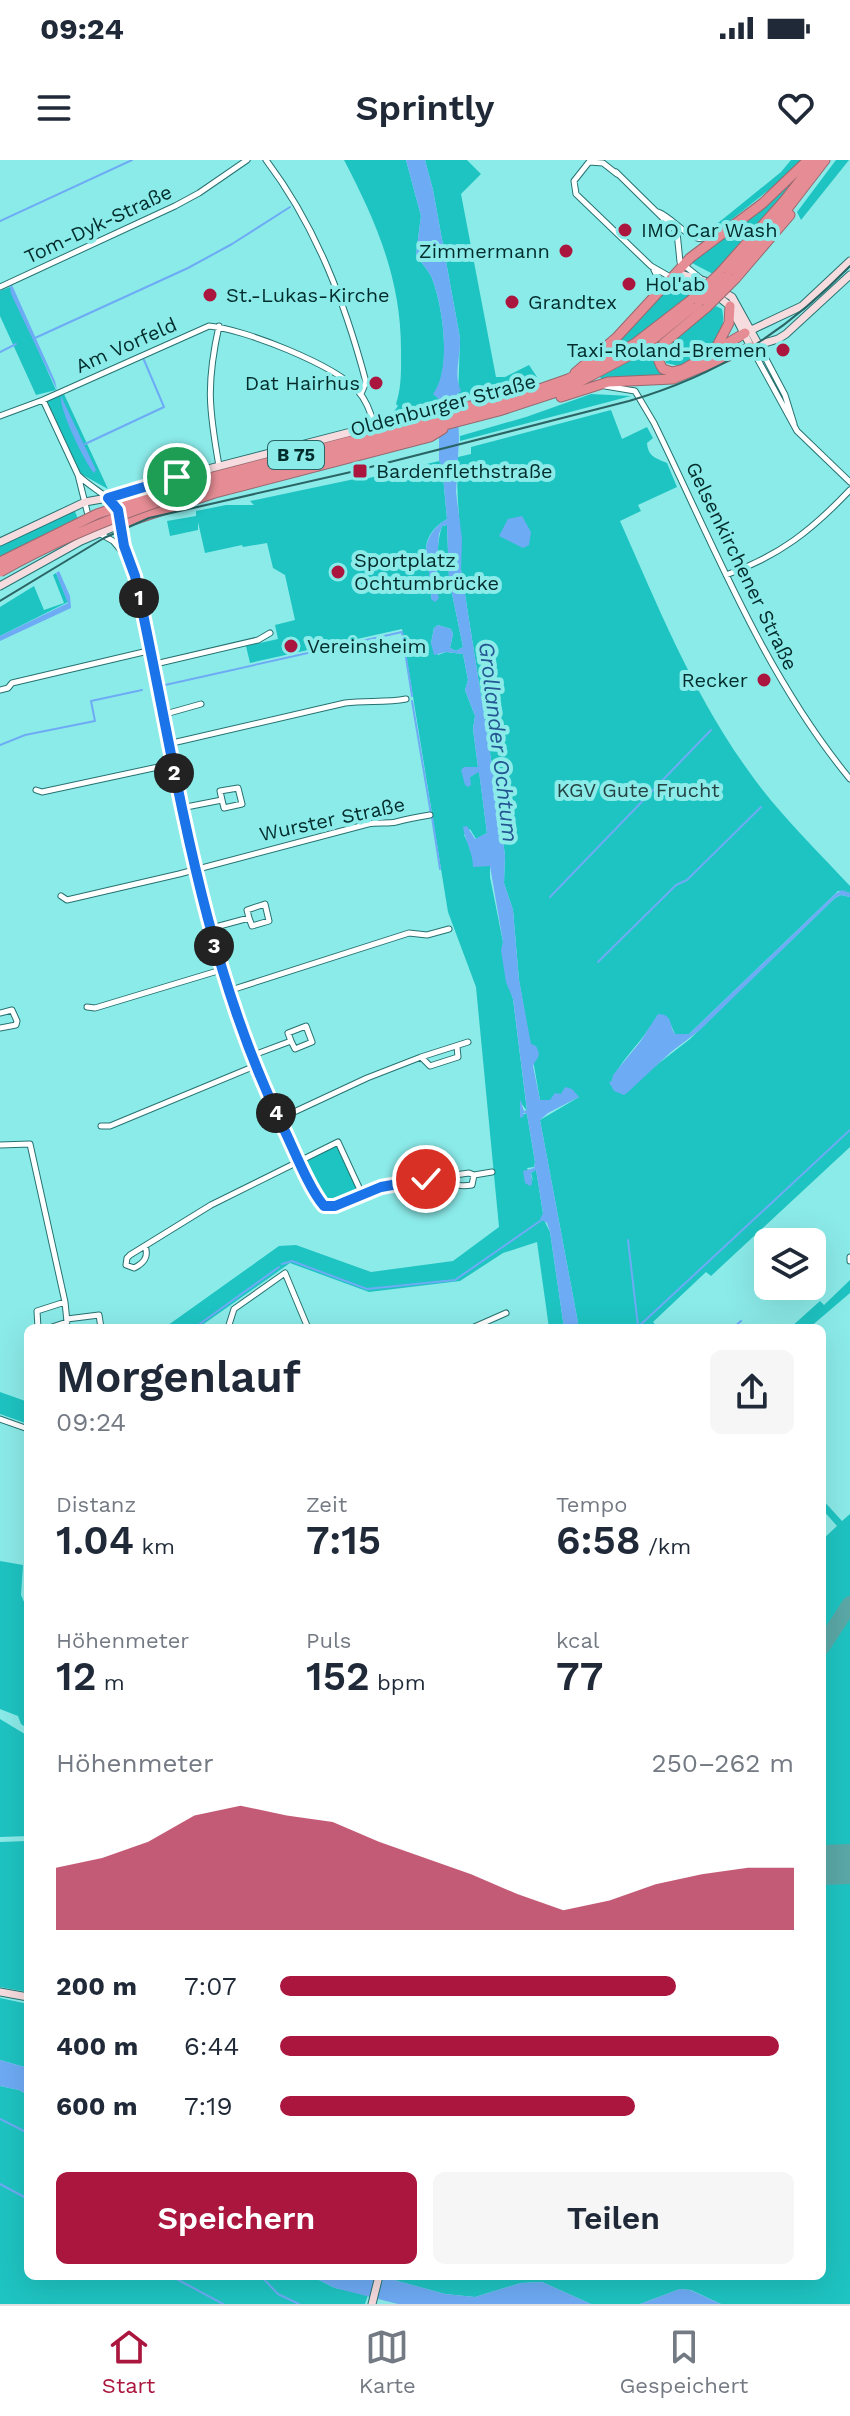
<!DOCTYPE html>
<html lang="de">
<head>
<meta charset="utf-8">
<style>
  :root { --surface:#fff; --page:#f6f6f7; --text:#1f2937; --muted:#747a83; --line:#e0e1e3; --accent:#ab163e }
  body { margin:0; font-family:"Work Sans",sans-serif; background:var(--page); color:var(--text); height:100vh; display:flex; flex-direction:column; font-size:30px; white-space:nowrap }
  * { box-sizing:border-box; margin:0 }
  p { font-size:26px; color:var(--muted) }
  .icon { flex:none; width:44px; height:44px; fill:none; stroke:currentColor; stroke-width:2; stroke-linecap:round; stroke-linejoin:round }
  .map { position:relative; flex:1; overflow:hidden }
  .sheet { position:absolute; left:24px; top:1164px; width:802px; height:956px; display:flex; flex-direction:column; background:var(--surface); border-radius:12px; box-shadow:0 8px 32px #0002 }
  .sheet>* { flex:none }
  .buttons { position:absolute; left:754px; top:1068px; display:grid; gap:16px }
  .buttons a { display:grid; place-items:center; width:72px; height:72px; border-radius:12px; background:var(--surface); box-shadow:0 8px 32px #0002; font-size:40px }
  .pin { position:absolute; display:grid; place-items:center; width:68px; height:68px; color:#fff; margin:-34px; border:4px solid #fff; border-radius:50%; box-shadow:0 2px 8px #0007 }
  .km { position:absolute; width:40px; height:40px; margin:-20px; border-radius:50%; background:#222; color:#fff; font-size:22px; line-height:40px; text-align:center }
  .round { display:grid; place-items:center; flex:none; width:84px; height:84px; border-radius:12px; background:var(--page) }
  .overview { display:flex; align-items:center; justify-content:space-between; height:136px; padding:0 32px }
  h1 { font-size:44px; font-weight:600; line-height:60px }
  .stats { display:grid; grid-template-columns:repeat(3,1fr); gap:12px; height:136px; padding:8px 32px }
  .stats div { display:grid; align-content:center }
  .stats b { font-size:40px; font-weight:600 }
  .stats small { font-size:22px; font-weight:400 }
  .stats p { font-size:22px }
  .chart { height:224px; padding:16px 32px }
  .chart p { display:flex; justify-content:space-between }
  .chart svg { width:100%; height:144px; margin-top:8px; fill:var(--accent); opacity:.7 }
  .primary-button { display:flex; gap:16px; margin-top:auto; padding:16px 32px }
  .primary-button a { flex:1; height:92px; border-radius:12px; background:var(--accent); color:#fff; font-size:32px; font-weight:600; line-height:92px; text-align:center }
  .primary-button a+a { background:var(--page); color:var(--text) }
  ul { padding:0 32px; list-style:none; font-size:26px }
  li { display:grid; grid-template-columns:128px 96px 1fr; align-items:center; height:60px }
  li i { height:20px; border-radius:10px; background:var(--accent) }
  .status { display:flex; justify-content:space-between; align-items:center; height:56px; padding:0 40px; background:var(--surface); direction:ltr }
  .status svg { height:22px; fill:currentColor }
  header { display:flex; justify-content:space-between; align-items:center; height:104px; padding:0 32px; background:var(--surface); font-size:36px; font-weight:600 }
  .dock { display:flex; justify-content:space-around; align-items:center; height:112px; border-top:2px solid var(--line); background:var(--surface); font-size:22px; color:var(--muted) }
  .dock a { display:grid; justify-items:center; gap:4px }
  .dock .current { color:var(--accent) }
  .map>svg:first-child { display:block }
</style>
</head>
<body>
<div class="status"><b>09:24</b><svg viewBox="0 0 49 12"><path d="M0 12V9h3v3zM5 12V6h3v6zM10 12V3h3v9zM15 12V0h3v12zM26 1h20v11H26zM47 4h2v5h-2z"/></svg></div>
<header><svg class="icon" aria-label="menu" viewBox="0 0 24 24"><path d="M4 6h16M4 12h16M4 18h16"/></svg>Sprintly<svg class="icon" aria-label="heart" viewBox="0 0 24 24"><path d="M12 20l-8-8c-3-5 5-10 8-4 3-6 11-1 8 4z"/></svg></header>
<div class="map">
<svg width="850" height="2144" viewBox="0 0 850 2144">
  <rect width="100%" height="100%" fill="#8bebe9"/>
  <!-- green -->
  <path fill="#1ec4c2" d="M344 0H406L421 56 416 95C421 102 427 109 431 116 443 144 452 209 434 234L439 239V244L392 254 398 246 396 244C402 226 401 208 401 189 401 119 376 61 344 0Z
    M425 0H467L481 14 461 34 496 217H505L529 205 537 217 458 239 460 178 433 30Z
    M791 0H801L785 17 716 72 702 76 781 12Z
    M836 0H849L801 60 797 52Z
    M786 27 788 29 713 114 690 102Z
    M671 126 692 133 636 177 588 206Z
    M10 127 56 230 36 235 0 156V131Z
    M716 146 722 149C729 179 703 194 679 206L666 203 663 190 668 185Z
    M636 198H654L656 206 679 215 602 220 600 217Z
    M64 234 108 329 81 314 47 241Z
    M591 234 631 236 460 281V276L526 257Z
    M611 250 622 279 647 267 653 278 647 283C648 296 655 298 667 303L677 327 638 345 641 351 620 361C657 444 692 531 745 606 775 650 814 687 850 726V733L838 731 835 734 689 874H675L671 865 650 867C637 887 618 903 610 925L654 907 690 879 835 738 841 735 850 737V987L711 1116 706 1112 653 1162 658 1168H579L540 960 579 937 561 934 551 940H540L519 820 513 750 504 723 505 696 500 656 461 409C462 371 455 335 458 297L471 294V287Z
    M439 301 442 305 447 359C409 382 435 407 431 439 441 417 434 390 442 366L447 365 449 419 463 487 456 491 450 488 453 474 451 469 438 465 434 468 431 483 438 495 446 492 463 494 468 520 465 530 475 556 473 569 478 607 468 608 470 617 479 611 487 673 476 679 470 669 464 675C471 688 474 702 490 706V717L503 782C500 797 508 823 513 839L527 951 521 943 522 954H527L535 1002 534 1007 527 1008 533 1021 531 1013 536 1009 544 1060 550 1072 564 1168H549L537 1082 503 1093 460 1121 369 1132 290 1103 198 1168H164L279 1086 296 1085 371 1112 453 1101 499 1067 476 827 448 752 402 469 250 503 246 486 278 479 275 465 295 460 285 415 273 408 267 383 243 387 242 385 205 393 198 362V370L170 376 167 361 196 356V351L226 345H254L250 341 364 317 365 319Z
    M74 349 78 359 0 398V386Z
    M56 413 68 442 0 476V447L34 426 44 450 64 443 53 415Z
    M337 985 358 1030 356 1033 331 1044 323 1040 306 1004V1001Z
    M850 1120V1133L809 1168H790L820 1141 824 1145Z
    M0 1232 28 1242V1264L0 1254Z
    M822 1339 842 1361 850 1354V2144H721L691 2130 680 2129 640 2144H591L542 2122 521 2123 475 2137 445 2134 383 2117 822 2116V1380L837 1366 822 1349Z
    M0 1401 23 1405 21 1435 28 1451V1569L21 1564 18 1556 0 1549Z
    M0 1559 28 1576V1676L0 1677Z
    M28 1681V1832L0 1827V1682Z
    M0 1838 28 1844V1908L0 1900Z
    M0 1926 19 1930 28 1935V2116H311L335 2128 368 2135 365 2144H0Z"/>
  <!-- water -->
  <path fill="#6eabf5" d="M406 0H425L433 30 460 178C461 197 453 214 461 231L457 234 459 278 456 332 462 379 461 409 500 656 505 696 504 723 513 750 519 820 531 884 536 886C542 897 537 897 533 906L540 940H550L555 933 561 934 565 927 572 929 579 937 548 953 540 960 579 1168H564L550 1072 547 1063 540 1059 543 1053 536 1010 531 1013 532 1024 530 1026 525 1023 523 1011 534 1008 535 1002 527 954 523 953 524 956 520 958V939L524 951 527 950 513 839 506 822 501 790 503 782 490 706 473 707C473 692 465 681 463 667L467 666 475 679 487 673 479 612 470 617 471 625 468 627 465 625 461 610 464 607H478L473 569 475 556 465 530 468 520 463 494 446 492 434 495 431 483 434 468 438 465 451 469 453 474 450 488 456 491 463 487 449 419 447 365 442 366 439 374 435 427 439 438 435 442 431 439 432 425C428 418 430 413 428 405 422 385 430 369 447 359L442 305 439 301V239L433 234C452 209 443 144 431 116 427 109 421 102 416 95L421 56Z
    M12 125 55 221 57 230 11 134 10 127Z
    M61 236 96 310 94 313C84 301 59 249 61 236Z
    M522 356 531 372 529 385 523 388 499 376 508 359Z
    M59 411 70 436 71 448 0 481V476L68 443 56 413Z
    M842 730 850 733V737L841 735 835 738 700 870 671 892 628 932 624 935 614 931 609 922 612 921 613 915 640 882 658 854C674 855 668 864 675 874H689L835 734Z
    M0 1900 28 1908V1935L19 1930 0 1926Z
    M311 2116H380L445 2134 475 2137 521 2123 542 2122 591 2144H398L335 2128Z
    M680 2129 690 2130 721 2144H640Z"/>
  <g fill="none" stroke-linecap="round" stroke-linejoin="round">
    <!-- stream -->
    <path stroke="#6eabf5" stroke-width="2" d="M0 61 132 0
      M35 178 188 108 232 84 290 47
      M0 192 16 184
      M85 284 164 247 144 200
      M165 525 402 472 412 536
      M412 541 431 654
      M0 585 25 575 95 561 91 541 142 530
      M432 657 440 709
      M550 737 711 570
      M598 802 676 725 687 720 761 647
      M628 1080 638 1166
      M282 1104 292 1101 367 1129 455 1120 543 1059
      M638 1167 850 970
      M194 1168 279 1107
      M733 1168 741 1161
      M0 1959 28 1973
      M0 2024 28 2039
      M171 2116 223 2144
      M261 2116 278 2134 299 2144"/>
    <!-- taxiway -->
    <path stroke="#5aa8a7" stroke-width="16" d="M822 1487 850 1444
      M822 1693 850 1703"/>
    <!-- runway -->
    <path stroke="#5aa8a7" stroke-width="40" d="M822 1705 850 1704"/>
    <defs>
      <path id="street" d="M266 0C316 66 345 143 366 222L361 234
        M616 12 677 72 680 102 700 118
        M617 14 603 3 589 2 574 21 576 34 651 106 672 118
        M658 52C677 59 692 89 713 75
        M654 110 659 120V131
        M0 127 175 46 199 33 247 0
        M219 166C206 224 209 249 219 306
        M758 184 785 235 794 264
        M751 187 797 271 850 322
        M605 226 635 231 654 263C714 385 763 513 850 619
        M43 240 78 315 89 359 99 373 113 381 124 394
        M0 256 43 240 209 166C244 169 335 205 358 231 366 240 371 253 374 265
        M78 315C90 327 107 335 117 347
        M121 365 124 386 138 431 172 604 208 769 255 906 321 1043 331 1047 362 1034 338 982 211 1045 130 1095 127 1098 126 1105 134 1108C144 1103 149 1097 145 1086
        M726 415C779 396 811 371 850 330
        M151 505 258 480 270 473
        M0 530 8 528 12 523 148 491
        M162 555 201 544
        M168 584 345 543C366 540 385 543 406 539
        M36 630 42 632 172 604
        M181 648 222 640 224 648 242 644 238 628 220 631 222 640
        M61 736 67 740 179 714 368 664C378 662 388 664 396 662 407 659 418 657 430 655
        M208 769 249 758 252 766 269 761 265 744 247 750 249 758
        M228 831 409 773 427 775 449 769
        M87 847 95 848 221 810
        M0 853 12 850 17 861 16 865 0 868
        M457 887 458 897 430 906 421 897 468 882
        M251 896 291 881 295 889 312 882 306 866 288 873 291 881
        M279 959 367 918 421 897
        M101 966H110L255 906
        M0 985 30 984 65 1142 67 1162 49 1168
        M447 1016C455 1026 460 1027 472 1025L474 1015
        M362 1034 398 1023 469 1013 474 1015 492 1012
        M850 1097V1101
        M67 1159 99 1155 101 1168
        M38 1168 37 1151 65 1142
        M228 1168 234 1149 285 1113 308 1168
        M472 1168 506 1153
        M0 1259 28 1269"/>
      <path id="secondary" d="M677 113 705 121 732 137 758 184
        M673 118 704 130
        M716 135 730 146 751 187 778 179 786 174 850 115
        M745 173 802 146 850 101
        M0 382 85 342 124 335 177 317 374 266
        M0 426 81 381 121 364
        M0 1832 28 1837
        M372 2144 379 2116"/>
      <path id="highway" d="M720 113 784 41 816 0
        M728 116 788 48 825 0
        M736 118 790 55
        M707 147 664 183C657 192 656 199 663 209L672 212 684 209 745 173
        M717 186 729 163 730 146
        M575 213 616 178 690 98 763 43 808 0
        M561 237 608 222 673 219 751 187
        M374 266 460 246H471
        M193 322 511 239 568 219 634 184 691 140
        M195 330 499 251 566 229 640 190 699 142
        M121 364 215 333 430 277 443 269"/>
    </defs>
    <!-- street casing -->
    <use href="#street" stroke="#267271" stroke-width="7"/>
    <!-- secondary casing -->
    <use href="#secondary" stroke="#267271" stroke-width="9"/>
    <!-- highway casing -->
    <use href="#highway" stroke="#956a70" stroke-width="11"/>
    <!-- street -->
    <use href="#street" stroke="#fff" stroke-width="5"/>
    <!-- secondary -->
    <use href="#secondary" stroke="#f7dcdf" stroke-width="7"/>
    <!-- highway -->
    <use href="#highway" stroke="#e58c94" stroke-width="9"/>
    <!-- tram -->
    <path stroke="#2a6565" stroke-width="2" d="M0 441 104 378 149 358 351 312 629 241C718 215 785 173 850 106"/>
    <defs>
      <path id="highway-bridge" d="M691 140 720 113
        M699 142 728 116
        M707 147 736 118
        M0 402 97 354 193 322
        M0 412C62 377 127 351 195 330"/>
    </defs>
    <!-- highway-bridge casing -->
    <use href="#highway-bridge" stroke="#956a70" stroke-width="11" stroke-linecap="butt"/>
    <!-- highway-bridge -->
    <use href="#highway-bridge" stroke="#e58c94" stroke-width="9"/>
  </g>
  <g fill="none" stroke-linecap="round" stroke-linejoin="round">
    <defs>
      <path id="route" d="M177 317 108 338 118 350 124 386 135 416C176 603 198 791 282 965 293 987 309 1029 324 1046H335L381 1027 426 1019"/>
    </defs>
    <!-- route casing -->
    <use href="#route" stroke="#fff" stroke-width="16"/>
    <!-- route -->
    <use href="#route" stroke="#1a73e8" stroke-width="10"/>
  </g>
  <!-- markers -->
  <g fill="#ab163e" stroke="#8bebe9" stroke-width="3">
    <circle cx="625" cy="70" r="8"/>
    <circle cx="566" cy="91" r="8"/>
    <circle cx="629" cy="124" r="8"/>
    <circle cx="210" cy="135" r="8"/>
    <circle cx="512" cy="142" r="8"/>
    <circle cx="783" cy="190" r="8"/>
    <circle cx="376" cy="223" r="8"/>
    <rect x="352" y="303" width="16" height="16" rx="4"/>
    <circle cx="338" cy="412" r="8"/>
    <circle cx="291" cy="486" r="8"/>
    <circle cx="764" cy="520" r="8"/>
  </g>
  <g text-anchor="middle" stroke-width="8" stroke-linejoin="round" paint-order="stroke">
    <!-- shield labels -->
    <rect fill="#8bebe9" stroke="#2a6565" stroke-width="2" x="268" y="281" width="56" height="28" rx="6"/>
    <g font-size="18" font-weight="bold" fill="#002c2c">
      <text x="296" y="301">B 75</text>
    </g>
    <!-- street labels -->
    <g font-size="20" fill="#002c2c" stroke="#8bebe9">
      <text transform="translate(98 64) rotate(-25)" y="7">Tom-Dyk-Straße</text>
      <text transform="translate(126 185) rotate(-24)" y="7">Am Vorfeld</text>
      <text transform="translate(443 245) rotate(-15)" y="7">Oldenburger Straße</text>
      <text transform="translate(742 406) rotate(64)" y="7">Gelsenkirchener Straße</text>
      <text transform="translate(332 659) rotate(-12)" y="7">Wurster Straße</text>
    </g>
    <!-- poi labels -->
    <g font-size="20" fill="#002c2c" stroke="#8bebe9" text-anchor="start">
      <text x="641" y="77">IMO Car Wash</text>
      <text x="550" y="98" text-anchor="end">Zimmermann</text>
      <text x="645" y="131">Hol'ab</text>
      <text x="226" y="142">St.-Lukas-Kirche</text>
      <text x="528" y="149">Grandtex</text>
      <text x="767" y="197" text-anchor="end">Taxi-Roland-Bremen</text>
      <text x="360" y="230" text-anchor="end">Dat Hairhus</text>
      <text x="376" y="318">Bardenflethstraße</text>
      <text x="354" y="407">Sportplatz<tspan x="354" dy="23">Ochtumbrücke</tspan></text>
      <text x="307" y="493">Vereinsheim</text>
      <text x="748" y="527" text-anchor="end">Recker</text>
    </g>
    <!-- park labels -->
    <g font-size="20" fill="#244443" stroke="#8bebe9">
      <text x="638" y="637">KGV Gute Frucht</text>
    </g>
    <!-- water labels -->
    <g font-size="22" font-style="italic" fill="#235692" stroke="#8bebe9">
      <text transform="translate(499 582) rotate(83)" y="8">Grollander Ochtum</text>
    </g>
  </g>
</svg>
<div class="buttons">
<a><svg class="icon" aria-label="layers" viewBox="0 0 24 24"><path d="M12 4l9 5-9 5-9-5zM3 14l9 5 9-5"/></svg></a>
</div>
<div class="pin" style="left:177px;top:317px;background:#1e9e55"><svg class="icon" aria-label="arrive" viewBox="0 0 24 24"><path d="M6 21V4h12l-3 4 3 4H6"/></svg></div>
<div class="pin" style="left:426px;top:1019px;background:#d93025"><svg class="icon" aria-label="check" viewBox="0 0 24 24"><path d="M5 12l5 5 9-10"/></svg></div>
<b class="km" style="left:139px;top:438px">1</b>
<b class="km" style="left:174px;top:613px">2</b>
<b class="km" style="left:214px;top:786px">3</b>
<b class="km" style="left:276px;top:953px">4</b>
<section class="sheet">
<div class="overview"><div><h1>Morgenlauf</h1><p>09:24</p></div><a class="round"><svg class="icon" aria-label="share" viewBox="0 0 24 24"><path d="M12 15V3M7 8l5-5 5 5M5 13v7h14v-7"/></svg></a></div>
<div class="stats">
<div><p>Distanz</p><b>1.04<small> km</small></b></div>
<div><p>Zeit</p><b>7:15</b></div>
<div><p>Tempo</p><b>6:58<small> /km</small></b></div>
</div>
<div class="stats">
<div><p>Höhenmeter</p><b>12<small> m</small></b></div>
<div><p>Puls</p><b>152<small> bpm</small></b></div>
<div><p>kcal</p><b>77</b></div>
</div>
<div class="chart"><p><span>Höhenmeter</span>250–262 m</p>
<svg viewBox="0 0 160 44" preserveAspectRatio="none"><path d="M0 44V25L10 22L20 17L30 9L40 6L50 9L60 11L70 17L80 22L90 27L100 33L110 38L120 35L130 30L140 27L150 25L160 25V44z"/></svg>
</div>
<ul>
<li><b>200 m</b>7:07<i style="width:77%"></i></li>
<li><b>400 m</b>6:44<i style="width:97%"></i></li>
<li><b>600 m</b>7:19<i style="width:69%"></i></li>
</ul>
<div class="primary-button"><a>Speichern</a><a>Teilen</a></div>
</section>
</div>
<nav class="dock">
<a class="current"><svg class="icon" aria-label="home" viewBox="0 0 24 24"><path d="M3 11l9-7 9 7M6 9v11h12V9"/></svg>Start</a>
<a><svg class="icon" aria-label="map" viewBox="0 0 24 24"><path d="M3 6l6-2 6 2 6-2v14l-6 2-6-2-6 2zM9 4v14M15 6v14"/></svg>Karte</a>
<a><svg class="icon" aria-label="saved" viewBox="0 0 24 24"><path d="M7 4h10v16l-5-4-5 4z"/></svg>Gespeichert</a>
</nav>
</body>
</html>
